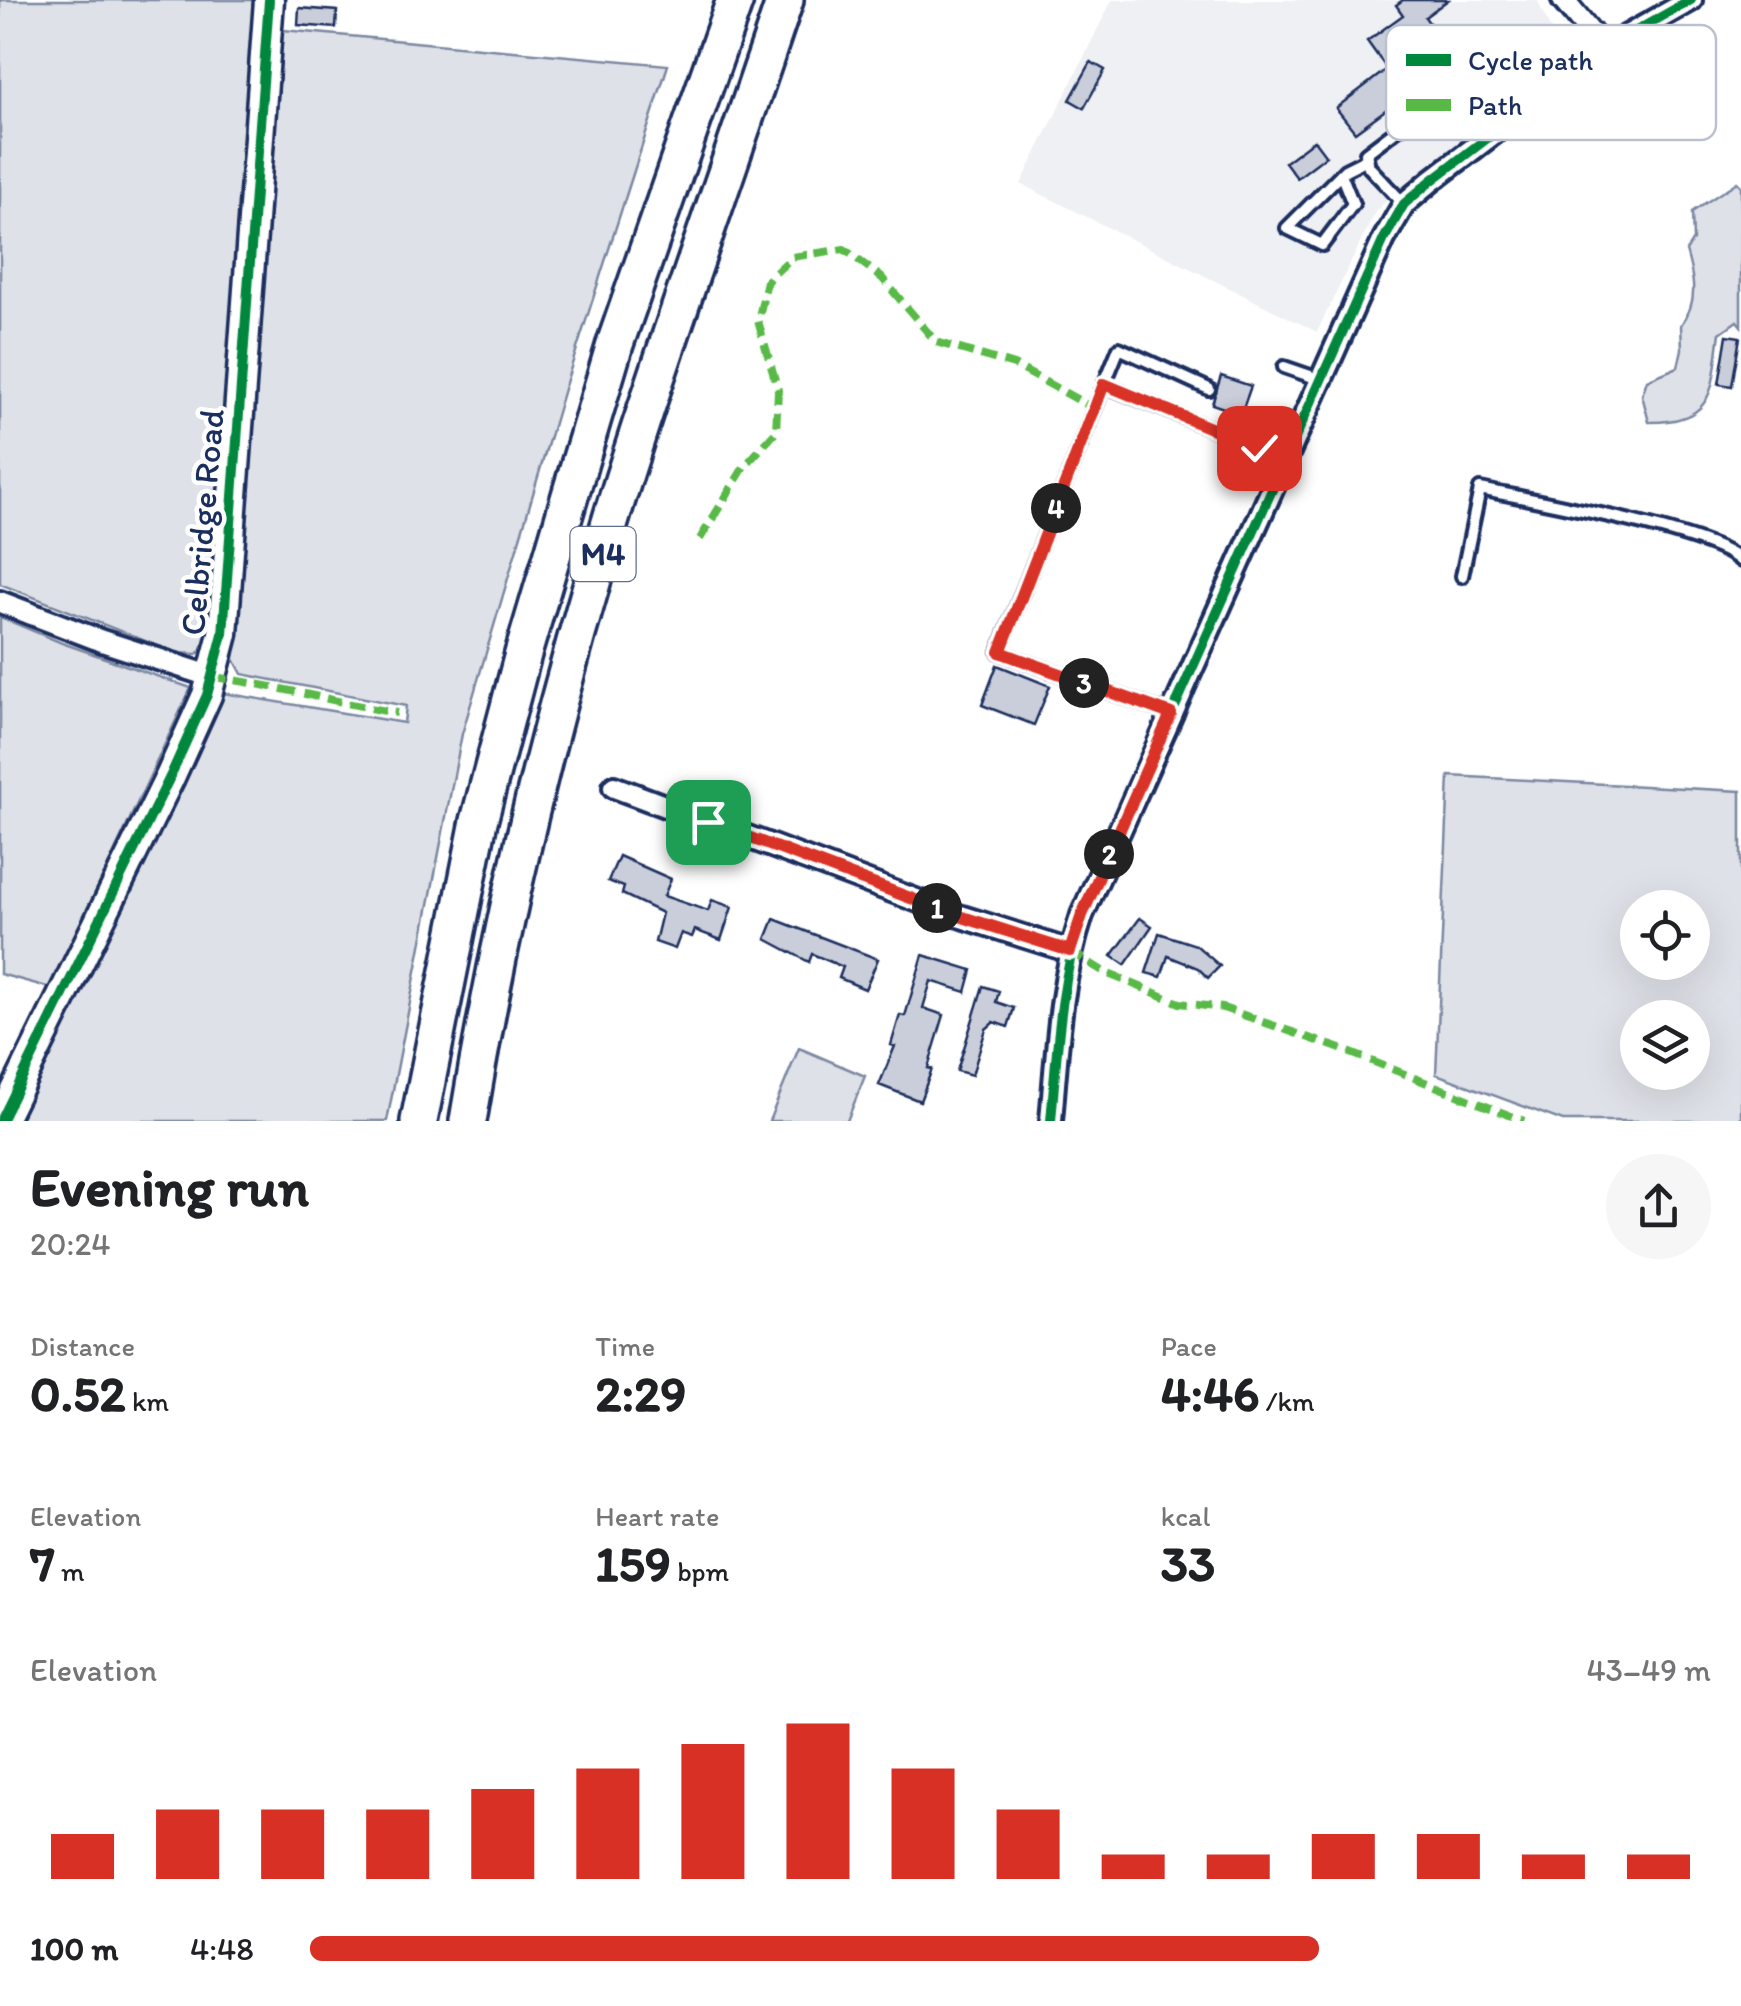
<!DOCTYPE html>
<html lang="en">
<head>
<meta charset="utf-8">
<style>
  :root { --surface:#fff; --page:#f6f6f6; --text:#202124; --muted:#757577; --accent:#d93025 }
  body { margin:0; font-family:Itim,sans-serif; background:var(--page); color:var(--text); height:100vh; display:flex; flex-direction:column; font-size:38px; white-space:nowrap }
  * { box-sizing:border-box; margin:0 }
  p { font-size:32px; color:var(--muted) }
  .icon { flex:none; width:55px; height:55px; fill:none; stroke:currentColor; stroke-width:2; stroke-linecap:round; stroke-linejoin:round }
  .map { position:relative; height:1121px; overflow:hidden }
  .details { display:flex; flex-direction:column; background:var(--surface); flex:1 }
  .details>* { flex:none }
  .fabs { position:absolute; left:1620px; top:890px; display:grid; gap:20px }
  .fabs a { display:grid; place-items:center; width:90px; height:90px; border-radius:50%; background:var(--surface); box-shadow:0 10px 40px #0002; font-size:50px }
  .pin { position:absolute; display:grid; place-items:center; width:85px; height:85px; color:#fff; margin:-42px; border-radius:20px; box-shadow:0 5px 15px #0006 }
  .km { position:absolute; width:50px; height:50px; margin:-25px; border-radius:50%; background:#222; color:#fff; font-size:28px; line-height:50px; text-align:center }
  .round { display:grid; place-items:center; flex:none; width:105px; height:105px; border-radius:52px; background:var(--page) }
  .overview { display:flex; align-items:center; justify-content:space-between; height:170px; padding:0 30px }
  h1 { font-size:55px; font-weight:700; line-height:75px }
  .metrics { display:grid; grid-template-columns:repeat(3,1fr); gap:15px; height:170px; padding:10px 30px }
  .metrics div { display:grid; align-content:center }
  .metrics b { font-size:50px; font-weight:700 }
  .metrics small { font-size:28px; font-weight:400 }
  .metrics p { font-size:28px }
  .chart { height:280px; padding:20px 30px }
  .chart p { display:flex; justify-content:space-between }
  .chart svg { width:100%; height:180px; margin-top:10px; stroke:var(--accent); stroke-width:6 }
  ul { padding:0 30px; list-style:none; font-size:32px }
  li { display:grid; grid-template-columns:160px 120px 1fr; align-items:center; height:75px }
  li i { height:25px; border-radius:12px; background:var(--accent) }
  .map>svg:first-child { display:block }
</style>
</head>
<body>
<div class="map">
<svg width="1741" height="1121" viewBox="0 0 1741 1121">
  <rect width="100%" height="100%" fill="#fff"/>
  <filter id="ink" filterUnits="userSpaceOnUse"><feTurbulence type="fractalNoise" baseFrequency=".01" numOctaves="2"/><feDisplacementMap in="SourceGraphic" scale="20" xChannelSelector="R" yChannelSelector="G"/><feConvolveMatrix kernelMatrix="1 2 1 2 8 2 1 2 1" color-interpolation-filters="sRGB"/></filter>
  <g filter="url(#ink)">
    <!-- built -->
    <path fill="#eff0f4" d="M1112 0H1537L1566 61 1394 193 1376 211 1317 332 1021 184Z"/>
    <!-- green -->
    <path fill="#dee1e7" stroke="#7c88a2" stroke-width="2.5" fill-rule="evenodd" d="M0 0H259L209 645 197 654 176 653 0 584Z
      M283 30 668 65 564 389 462 734 387 1121H13L223 693 404 723 406 706 242 674 234 659Z
      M1737 182 1741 186V326L1737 321 1720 333C1712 387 1717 423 1649 422L1642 395 1647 380 1678 367 1682 349 1681 325C1699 301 1694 279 1686 251L1693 240 1692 212Z
      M0 617 62 643 191 688 51 988 0 974Z
      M1449 776 1741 791V1121H1563L1436 1074ZM1638 908H1692V962H1638ZM1638 1018H1692V1072H1638Z
      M799 1048 865 1076 847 1121H769Z"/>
    <!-- building -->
    <path fill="#caceda" stroke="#1b2f5e" stroke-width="2.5" d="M1403 0H1448L1425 17 1443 43 1390 82 1402 98 1355 132 1336 108 1387 69 1367 41 1403 15 1396 5Z
      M299 8 337 11 336 28 298 25Z
      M1091 62 1105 70 1084 108 1070 100Z
      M1314 140 1326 156 1297 178 1285 162Z
      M1727 335 1740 337 1732 386 1719 384Z
      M1221 376 1251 386 1241 414 1212 404Z
      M997 665 1050 686 1034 725 982 705Z
      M619 856 671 879 664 896 708 911 712 900 732 907 721 940 695 930 692 937 681 933 675 949 655 942 662 913 622 894 624 887 608 881Z
      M1140 918 1152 926 1125 965 1112 956Z
      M774 919 878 959 865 989 839 978 843 967 812 954 809 962 766 939Z
      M1159 933 1196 945 1220 966 1208 978 1198 968 1168 956 1161 977 1146 973Z
      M923 955 972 970 966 992 931 981 923 1008 944 1015 928 1068 932 1069 920 1101 879 1085 895 1046 891 1045 900 1015 905 1016Z
      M983 986 999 991 996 1002 1014 1008 1008 1027 994 1022 986 1029 972 1075 957 1071Z"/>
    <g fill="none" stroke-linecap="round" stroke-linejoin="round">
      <defs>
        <path id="service" d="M1462 57a21 21 0 1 1 42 0a21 21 0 1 1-42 0Z
          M1341 174 1353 204 1322 245 1287 228 1345 170 1367 159
          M1404 204 1369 167 1366 153 1470 74
          M1284 367 1319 379
          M1104 385 1119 348 1209 389
          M1462 576 1480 489C1531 500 1709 531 1741 561
          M1171 714 999 652 1104 385 1259 448"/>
        <path id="minor" d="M1563 0 1604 49
          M0 602 102 641 213 677
          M614 787 953 914 1070 951
          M1051 1121C1057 1051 1060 982 1082 915L1384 239 1404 204 1431 181 1604 49 1691 0"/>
        <path id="secondary" d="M1 1121 170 777 207 695 223 634 269 0"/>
        <path id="motorway" d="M419 1121 479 821 523 654 615 344 735 0
          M468 1121C506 888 566 655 639 430 686 286 737 144 785 0"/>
      </defs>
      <!-- service casing -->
      <use href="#service" stroke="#1b2f5e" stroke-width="18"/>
      <!-- minor casing -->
      <use href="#minor" stroke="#1b2f5e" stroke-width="28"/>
      <!-- secondary casing -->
      <use href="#secondary" stroke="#1b2f5e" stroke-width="35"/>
      <!-- motorway casing -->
      <use href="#motorway" stroke="#1b2f5e" stroke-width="42"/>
      <!-- service -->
      <use href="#service" stroke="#fff" stroke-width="10"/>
      <!-- minor -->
      <use href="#minor" stroke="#fff" stroke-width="20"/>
      <!-- secondary -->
      <use href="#secondary" stroke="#fff" stroke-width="28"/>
      <!-- motorway -->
      <use href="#motorway" stroke="#fff" stroke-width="35"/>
      <!-- quiet -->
      <path stroke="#58b947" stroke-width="8" stroke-dasharray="15 8" stroke-linecap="butt" d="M700 539 744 467 776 432 778 390 758 321 767 281 792 257 844 249 882 278 936 342 1014 365 1095 409
        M213 677C274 685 335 702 397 713
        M1070 951 1106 973 1180 1003 1223 1008 1341 1049 1524 1121"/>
      <defs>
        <path id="cycleway" d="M1 1121 170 777 207 695 223 634 269 0
          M1051 1121C1057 1051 1060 982 1082 915L1384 239 1404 204 1431 181 1604 49 1691 0"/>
      </defs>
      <!-- cycleway casing -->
      <use href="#cycleway" stroke="#fff" stroke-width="16"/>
      <!-- cycleway -->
      <use href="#cycleway" stroke="#00873e" stroke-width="10"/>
    </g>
  </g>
  <g fill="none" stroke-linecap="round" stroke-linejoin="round" filter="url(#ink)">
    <defs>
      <path id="route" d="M708 822 953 914 1070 951 1082 915 1171 714 1000 652 1104 384 1259 448"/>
    </defs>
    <!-- route casing -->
    <use href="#route" stroke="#fff" stroke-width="20"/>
    <!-- route -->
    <use href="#route" stroke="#d93025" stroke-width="12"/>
  </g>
  <g text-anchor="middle" stroke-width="9" stroke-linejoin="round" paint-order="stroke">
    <!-- shield labels -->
    <rect fill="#fff" stroke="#5f6d8e" stroke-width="2.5" x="570.5" y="527" width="65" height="54" rx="8"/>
    <g font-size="32" font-weight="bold" fill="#1b2f5e">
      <text x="603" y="565">M4</text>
    </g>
    <!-- street labels -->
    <g font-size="35" fill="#1b2f5e" stroke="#fff">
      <text transform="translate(202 522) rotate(-85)" y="12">Celbridge Road</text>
    </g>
  </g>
  <!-- legend -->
  <rect x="1386" y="25" width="330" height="115" rx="15" fill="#fff" stroke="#bbc1cf" stroke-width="2.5"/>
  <rect x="1406" y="54" width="45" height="12" fill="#00873e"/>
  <rect x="1406" y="99" width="45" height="12" fill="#58b947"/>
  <g font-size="28" fill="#1b2f5e">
    <text x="1468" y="70">Cycle path</text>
    <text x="1468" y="115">Path</text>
  </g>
</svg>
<div class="fabs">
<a><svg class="icon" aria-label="locate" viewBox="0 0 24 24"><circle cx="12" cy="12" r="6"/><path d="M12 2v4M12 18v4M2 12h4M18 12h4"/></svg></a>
<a><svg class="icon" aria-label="layers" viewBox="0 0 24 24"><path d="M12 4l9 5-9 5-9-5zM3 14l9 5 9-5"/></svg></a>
</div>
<div class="pin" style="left:708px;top:822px;background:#1e9e55"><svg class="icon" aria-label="arrive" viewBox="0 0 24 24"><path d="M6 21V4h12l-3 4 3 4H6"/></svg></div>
<div class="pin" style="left:1259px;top:448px;background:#d93025"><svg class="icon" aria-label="check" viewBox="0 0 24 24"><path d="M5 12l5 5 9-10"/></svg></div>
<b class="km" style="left:937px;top:908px">1</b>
<b class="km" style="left:1109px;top:854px">2</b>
<b class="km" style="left:1084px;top:683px">3</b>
<b class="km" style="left:1056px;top:508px">4</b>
</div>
<section class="details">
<div class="overview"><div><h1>Evening run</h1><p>20:24</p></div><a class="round"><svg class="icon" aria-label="share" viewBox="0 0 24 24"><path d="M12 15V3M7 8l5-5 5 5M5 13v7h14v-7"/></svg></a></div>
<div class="metrics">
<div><p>Distance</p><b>0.52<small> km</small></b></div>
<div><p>Time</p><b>2:29</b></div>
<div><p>Pace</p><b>4:46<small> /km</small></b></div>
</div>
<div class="metrics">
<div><p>Elevation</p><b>7<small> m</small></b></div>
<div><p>Heart rate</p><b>159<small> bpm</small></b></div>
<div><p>kcal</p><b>33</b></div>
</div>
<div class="chart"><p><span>Elevation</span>43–49 m</p>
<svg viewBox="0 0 160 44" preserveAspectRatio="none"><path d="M5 44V33M15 44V27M25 44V27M35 44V27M45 44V22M55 44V17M65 44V11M75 44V6M85 44V17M95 44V27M105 44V38M115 44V38M125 44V33M135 44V33M145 44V38M155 44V38"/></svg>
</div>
<ul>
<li><b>100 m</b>4:48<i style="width:72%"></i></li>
</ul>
</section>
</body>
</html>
